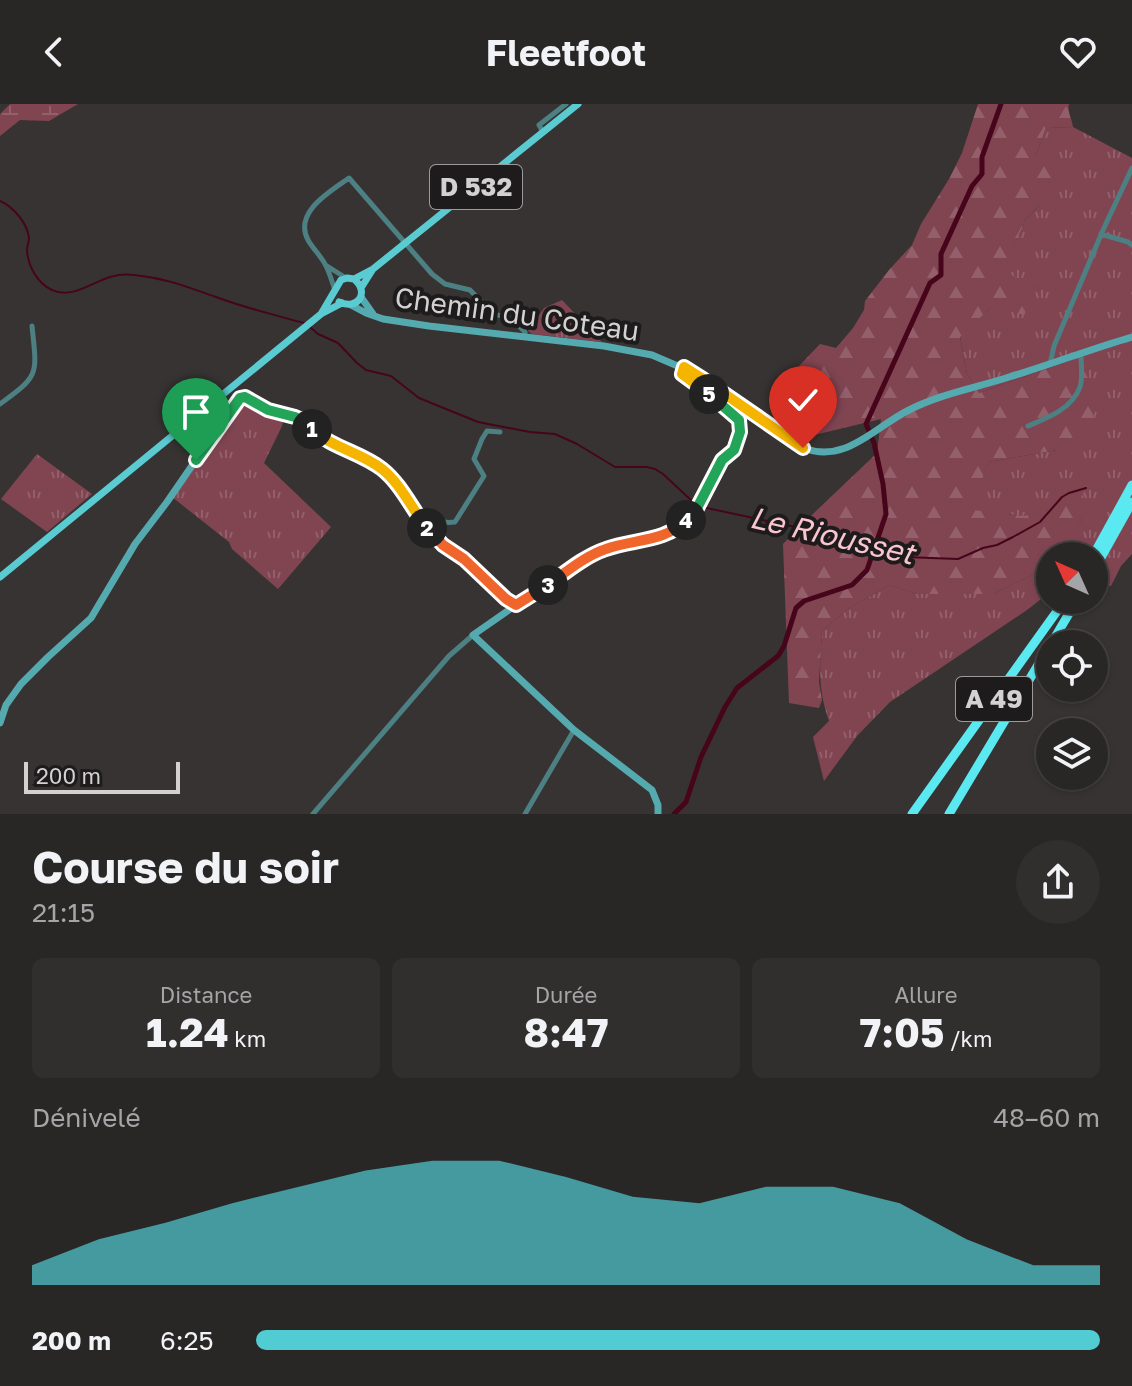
<!DOCTYPE html>
<html lang="fr">
<head>
<meta charset="utf-8">
<style>
  :root { --surface:#292626; --page:#312e2e; --text:#f1f3f6; --muted:#a5a5a7; --line:#454343; --accent:#51ccd3 }
  body { margin:0; font-family:"Golos Text",sans-serif; background:var(--page); color:var(--text); height:100vh; display:flex; flex-direction:column; font-size:30px; white-space:nowrap }
  * { box-sizing:border-box; margin:0 }
  p { font-size:26px; color:var(--muted) }
  .icon { flex:none; width:44px; height:44px; fill:none; stroke:currentColor; stroke-width:2; stroke-linecap:round; stroke-linejoin:round }
  .map { position:relative; height:710px; overflow:hidden }
  .drawer { display:flex; flex-direction:column; background:var(--surface); flex:1 }
  .drawer>* { flex:none }
  .needle { width:52px; rotate:315deg }
  .controls { position:absolute; left:1036px; top:438px; display:grid; gap:16px }
  .controls a { display:grid; place-items:center; width:72px; height:72px; border-radius:50%; background:var(--surface); box-shadow:0 2px 6px #0004,0 0 0 2px var(--line); font-size:40px }
  .scale { position:absolute; left:24px; bottom:20px; width:156px; box-sizing:border-box; padding-left:8px; border:4px solid #d3d1d1; border-top:0; font-size:22px; line-height:28px; white-space:nowrap; color:#d3d1d1; -webkit-text-stroke:6px #1d1b1b; paint-order:stroke }
  .pin { position:absolute; display:grid; place-items:center; width:68px; height:68px; color:#fff; margin:-82px -34px; border-radius:50% 50% 50% 0; rotate:-45deg; box-shadow:0 0 8px #0007 }
  .pin .icon { rotate:45deg }
  .km { position:absolute; width:40px; height:40px; margin:-20px; border-radius:50%; background:#222; color:#fff; font-size:22px; line-height:40px; text-align:center }
  .round { display:grid; place-items:center; flex:none; width:84px; height:84px; border-radius:42px; background:var(--page) }
  .summary { display:flex; align-items:center; justify-content:space-between; height:136px; padding:0 32px }
  h1 { font-size:44px; font-weight:700; line-height:60px }
  .stats { display:grid; grid-template-columns:repeat(3,1fr); gap:12px; height:136px; padding:8px 32px }
  .stats div { display:grid; align-content:center; border-radius:12px; background:var(--page); text-align:center }
  .stats b { font-size:40px; font-weight:700 }
  .stats small { font-size:22px; font-weight:400 }
  .stats p { font-size:22px }
  .chart { height:224px; padding:16px 32px }
  .chart p { display:flex; justify-content:space-between }
  .chart svg { width:100%; height:144px; margin-top:8px; fill:var(--accent); opacity:.7 }
  ul { padding:0 32px; list-style:none; font-size:26px }
  li { display:grid; grid-template-columns:128px 96px 1fr; align-items:center; height:60px }
  li i { height:20px; border-radius:10px; background:var(--accent) }
  header { display:flex; justify-content:space-between; align-items:center; height:104px; padding:0 32px; background:var(--surface); font-size:36px; font-weight:700 }
  .map>svg:first-child { display:block }
</style>
</head>
<body>
<header><svg class="icon" aria-label="back" viewBox="0 0 24 24"><path d="M15 5l-7 7 7 7"/></svg>Fleetfoot<svg class="icon" aria-label="heart" viewBox="0 0 24 24"><path d="M12 20l-8-8c-3-5 5-10 8-4 3-6 11-1 8 4z"/></svg></header>
<div class="map">
<svg width="1132" height="710" viewBox="0 0 1132 710">
  <defs>
    <pattern id="grass-tufts" width="24" height="20" patternUnits="userSpaceOnUse" patternTransform="scale(2)"><rect width="24" height="20" fill="#814552"/><path d="M3 7l-1-3M5 7V3M7 7l1-3M15 17l-1-3M17 17v-4M19 17l1-3" fill="none" stroke="#925f6a"/></pattern>
    <pattern id="forest-firs" width="22" height="20" patternUnits="userSpaceOnUse" patternTransform="scale(2)"><rect width="22" height="20" fill="#814552"/><path d="M5 1l3.5 6h-7zM16 11l3.5 6h-7z" fill="#925f6a"/></pattern>
    <pattern id="wetland-marsh" width="20" height="14" patternUnits="userSpaceOnUse" patternTransform="scale(2)"><rect width="20" height="14" fill="#814552"/><path d="M1 5h8M5 5V1M11 12h8M15 12V8" fill="none" stroke="#925f6a"/></pattern>
  </defs>
  <rect width="100%" height="100%" fill="#373333"/>
  <!-- grass -->
  <path fill="url(#grass-tufts)" d="M1073 23 1132 54V450L1121 462 1111 482 1094 481V452H1070L1082 412H1025L971 407 988 358 1057 346 1076 254 979 289 967 270 960 232 991 203 1038 184 1002 168 1026 115 1040 101 1036 51 1046 24Z
    M562 196 602 238 532 230 528 227 544 204Z
    M243 295 284 313 282 322 264 359 331 423 278 485 232 445 229 438 172 393 237 300Z
    M37 350 92 390 47 428 1 395Z
    M1050 462V488L1027 506 890 598 857 632 824 677 813 633 829 617C817 583 820 562 822 527L849 504 890 481 917 490H993Z"/>
  <!-- forest -->
  <path fill="url(#forest-firs)" d="M978 0H1069C1067 8 1072 15 1073 23L1046 24 1036 51 1055 72 1040 101 1026 115 1003 167 1038 184 1024 211 991 203 960 233 967 270 979 289 1077 254 1097 291 1092 318 1057 346 988 358 972 406 1025 412 1084 380 1082 412 1071 452H1050V462L993 490H917L890 481 849 504 822 527 819 578 822 596 819 604 789 599 783 440 816 407 877 349 881 315 810 332 772 305 781 293 805 277 799 262 820 240 836 244 853 224 864 206 865 197 889 166 912 141 921 120 949 75 962 49Z"/>
  <!-- wetland -->
  <path fill="url(#wetland-marsh)" d="M10 0H78L49 17 20 16 0 32V10Z"/>
  <g fill="none" stroke-linecap="round" stroke-linejoin="round">
    <!-- stream -->
    <path stroke="#47051c" stroke-width="2" d="M0 97C13 103 27 118 29 134 29 138 27 142 27 146 28 162 37 179 52 186 72 195 91 179 110 173 117 171 126 170 134 171 166 174 187 183 216 193 245 204 275 211 304 219
      M310 223 318 230 338 239 357 259 366 266 391 272 419 294 478 318 530 328 555 330 577 340 615 363H647L655 365 663 370 693 398
      M702 403 856 436 888 446 905 453 958 455 983 444 997 441 1013 433 1040 418 1062 393 1069 389 1086 384"/>
    <!-- canal -->
    <path stroke="#47051c" stroke-width="5" d="M674 710 686 698 701 653 725 603 737 584 778 552 784 542 796 504 804 497 852 481 867 466 886 410 883 380 874 339 866 320 930 179 941 171V150L972 82 982 70V53L1001 0"/>
    <!-- street -->
    <path stroke="#4d8083" stroke-width="5" d="M543 28 539 21 566 0
      M1101 130 1128 138 1132 141
      M327 162 346 174
      M335 186C332 178 330 170 326 162 322 153 313 145 308 136 293 108 331 87 349 74L432 170 445 180 470 186 492 209 513 216 525 228V233
      M1050 260 1054 242 1103 126 1132 64
      M0 300C40 271 37 271 32 222
      M1028 322C1047 314 1072 305 1080 283 1083 274 1081 260 1081 250
      M408 393C422 408 433 421 455 418L484 372 474 355 482 335 487 327 500 328
      M516 501 603 446 632 437 665 431 682 421 696 406 722 356 734 346 740 328 739 316 729 305 682 270 684 263
      M313 710 449 552 473 531
      M525 710 574 626"/>
    <!-- secondary -->
    <path stroke="#55aaaf" stroke-width="7" d="M361 193 373 210
      M351 201 366 209 383 215 429 222 604 242 652 251 694 269 803 344C846 360 873 324 909 306 940 290 975 284 1009 273 1050 261 1090 245 1132 233
      M0 619 6 601 21 580 48 553 91 514 135 440 167 398 231 305 240 294 245 293 268 306 304 317 321 334 380 363 388 370 425 421 443 441 464 455 506 495 516 501 473 531 574 626 652 686 658 701V710"/>
    <!-- primary -->
    <path stroke="#59cbd1" stroke-width="7" d="M361 184 373 165
      M339 198C358 207 370 188 354 175
      M321 210 341 176 347 174 354 175 373 165 578 0
      M0 473 321 210 342 199"/>
    <!-- highway -->
    <path stroke="#5ae9f0" stroke-width="9" d="M1093 452 1132 381
      M1094 466 1132 398
      M1051 540 1077 496
      M912 710 1065 496
      M949 710 1050 541"/>
  </g>
  <g fill="none" stroke-linecap="round" stroke-linejoin="round">
    <defs>
      <path id="split-1" d="M196 356 240 294 245 293 268 306 295 313 304 317 312 325"/>
      <path id="split-2" d="M312 325C332 344 360 348 382 365 401 380 412 405 427 424"/>
      <path id="split-3" d="M427 424 443 441 464 455 506 495 516 501 548 481"/>
      <path id="split-4" d="M548 481C566 468 585 452 606 445 633 435 666 438 686 416"/>
      <path id="split-5" d="M686 416 696 406 722 356 734 346 740 328 739 316 709 290"/>
      <path id="split-6" d="M709 290 682 270 684 263 703 275 803 344"/>
    </defs>
    <!-- split-1 casing -->
    <use href="#split-1" stroke="#fff" stroke-width="16"/>
    <!-- split-2 casing -->
    <use href="#split-2" stroke="#fff" stroke-width="16"/>
    <!-- split-3 casing -->
    <use href="#split-3" stroke="#fff" stroke-width="16"/>
    <!-- split-4 casing -->
    <use href="#split-4" stroke="#fff" stroke-width="16"/>
    <!-- split-5 casing -->
    <use href="#split-5" stroke="#fff" stroke-width="16"/>
    <!-- split-6 casing -->
    <use href="#split-6" stroke="#fff" stroke-width="16"/>
    <!-- split-1 -->
    <use href="#split-1" stroke="#22a559" stroke-width="10"/>
    <!-- split-2 -->
    <use href="#split-2" stroke="#f5b400" stroke-width="10"/>
    <!-- split-3 -->
    <use href="#split-3" stroke="#f0652b" stroke-width="10"/>
    <!-- split-4 -->
    <use href="#split-4" stroke="#f0652b" stroke-width="10"/>
    <!-- split-5 -->
    <use href="#split-5" stroke="#22a559" stroke-width="10"/>
    <!-- split-6 -->
    <use href="#split-6" stroke="#f5b400" stroke-width="10"/>
  </g>
  <g text-anchor="middle" stroke-width="8" stroke-linejoin="round" paint-order="stroke">
    <!-- shield labels -->
    <g fill="#1d1b1b" stroke="#9c9a9a" stroke-width="2">
      <rect x="430" y="61" width="92" height="44" rx="6"/>
      <rect x="956" y="573" width="76" height="44" rx="6"/>
    </g>
    <g font-size="26" font-weight="bold" fill="#d3d1d1">
      <text x="476" y="92">D 532</text>
      <text x="994" y="604">A 49</text>
    </g>
    <!-- street labels -->
    <g font-size="28" fill="#d3d1d1" stroke="#1d1b1b">
      <text transform="translate(517 210) rotate(8)" y="10">Chemin du Coteau</text>
    </g>
    <!-- water labels -->
    <g font-size="30" font-style="italic" fill="#f9c5ce" stroke="#1d1b1b">
      <text transform="translate(832 432) rotate(13)" y="10">Le Riousset</text>
    </g>
  </g>
</svg>
<div class="controls">
<a><svg class="needle" viewBox="-14 -14 28 28"><path d="M0-13l5 13h-10z" fill="#e53935"/><path d="M0 13l5-13h-10z" fill="#a5a5a7"/></svg></a>
<a><svg class="icon" aria-label="locate" viewBox="0 0 24 24"><circle cx="12" cy="12" r="6"/><path d="M12 2v4M12 18v4M2 12h4M18 12h4"/></svg></a>
<a><svg class="icon" aria-label="layers" viewBox="0 0 24 24"><path d="M12 4l9 5-9 5-9-5zM3 14l9 5 9-5"/></svg></a>
</div>
<div class="scale">200 m</div>
<div class="pin" style="left:196px;top:356px;background:#1e9e55"><svg class="icon" aria-label="arrive" viewBox="0 0 24 24"><path d="M6 21V4h12l-3 4 3 4H6"/></svg></div>
<div class="pin" style="left:803px;top:344px;background:#d93025"><svg class="icon" aria-label="check" viewBox="0 0 24 24"><path d="M5 12l5 5 9-10"/></svg></div>
<b class="km" style="left:312px;top:325px">1</b>
<b class="km" style="left:427px;top:424px">2</b>
<b class="km" style="left:548px;top:481px">3</b>
<b class="km" style="left:686px;top:416px">4</b>
<b class="km" style="left:709px;top:290px">5</b>
</div>
<section class="drawer">
<div class="summary"><div><h1>Course du soir</h1><p>21:15</p></div><a class="round"><svg class="icon" aria-label="share" viewBox="0 0 24 24"><path d="M12 15V3M7 8l5-5 5 5M5 13v7h14v-7"/></svg></a></div>
<div class="stats">
<div><p>Distance</p><b>1.24<small> km</small></b></div>
<div><p>Durée</p><b>8:47</b></div>
<div><p>Allure</p><b>7:05<small> /km</small></b></div>
</div>
<div class="chart"><p><span>Dénivelé</span>48–60 m</p>
<svg viewBox="0 0 160 44" preserveAspectRatio="none"><path d="M0 44V38L10 30L20 25L30 19L40 14L50 9L60 6L70 6L80 11L90 17L100 19L110 14L120 14L130 19L140 30L150 38L160 38V44z"/></svg>
</div>
<ul>
<li><b>200 m</b>6:25<i style="width:100%"></i></li>
</ul>
</section>
</body>
</html>
